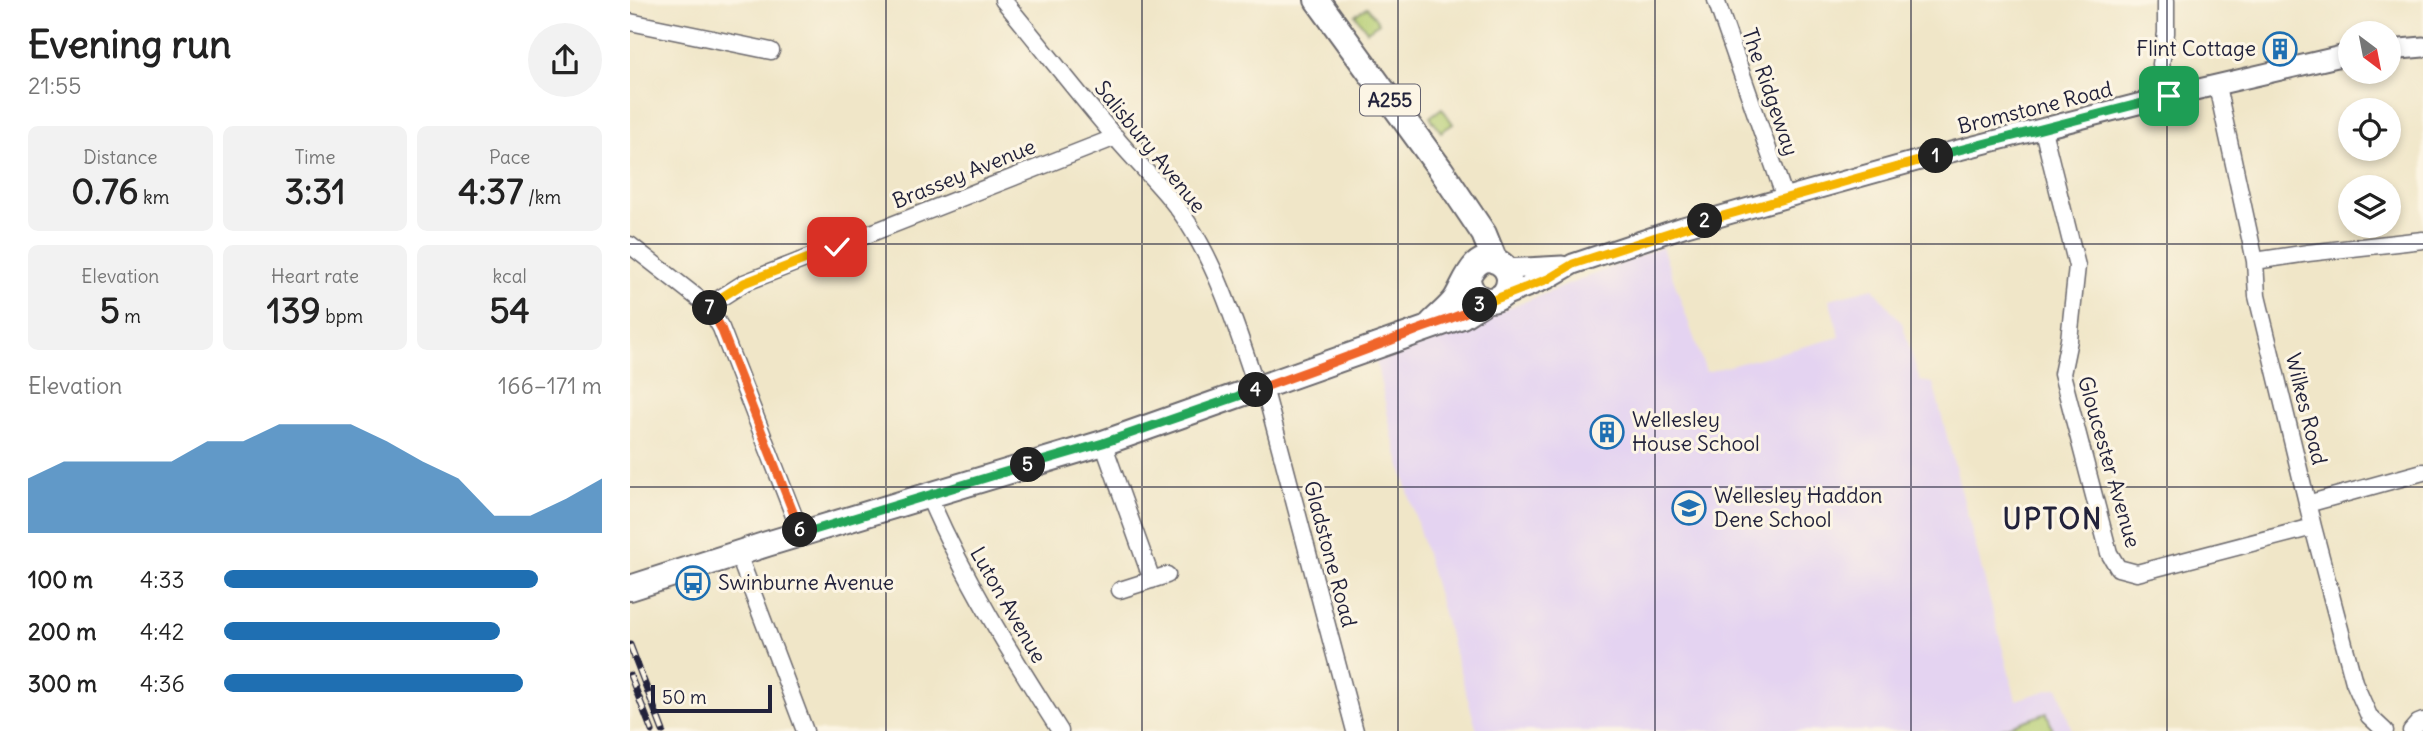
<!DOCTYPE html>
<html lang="en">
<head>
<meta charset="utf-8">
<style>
  :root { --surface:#fff; --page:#f2f2f2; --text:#222; --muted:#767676; --accent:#1f6fb2 }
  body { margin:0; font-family:Delius,sans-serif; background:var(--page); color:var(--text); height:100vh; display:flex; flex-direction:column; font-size:26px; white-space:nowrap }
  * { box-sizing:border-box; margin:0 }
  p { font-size:23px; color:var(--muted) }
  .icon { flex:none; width:38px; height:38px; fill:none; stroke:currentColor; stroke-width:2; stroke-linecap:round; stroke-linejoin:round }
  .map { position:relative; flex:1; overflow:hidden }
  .drawer { display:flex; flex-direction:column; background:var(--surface); width:630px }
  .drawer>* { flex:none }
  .needle { width:46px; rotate:148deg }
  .fabs { position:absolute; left:1708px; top:21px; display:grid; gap:14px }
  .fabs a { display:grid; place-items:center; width:63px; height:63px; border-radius:50%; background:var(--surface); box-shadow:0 4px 10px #0003; font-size:35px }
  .scale { position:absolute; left:21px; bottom:18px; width:121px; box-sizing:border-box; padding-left:7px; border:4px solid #22223b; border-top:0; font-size:19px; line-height:24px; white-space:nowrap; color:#22223b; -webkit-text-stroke:5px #fcf5e5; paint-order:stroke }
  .pin { position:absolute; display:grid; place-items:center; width:60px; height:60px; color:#fff; margin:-30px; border-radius:14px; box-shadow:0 4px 10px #0006 }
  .km { position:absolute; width:35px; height:35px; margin:-18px; border-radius:50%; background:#222; color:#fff; font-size:19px; line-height:35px; text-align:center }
  .round { display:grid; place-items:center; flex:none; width:74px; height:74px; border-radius:37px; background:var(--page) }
  .summary { display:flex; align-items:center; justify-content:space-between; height:119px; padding:0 28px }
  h1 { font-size:38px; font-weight:700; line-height:52px }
  .metrics { display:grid; grid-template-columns:repeat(3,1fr); gap:10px; height:119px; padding:7px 28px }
  .metrics div { display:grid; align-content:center; border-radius:10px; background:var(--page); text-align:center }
  .metrics b { font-size:35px; font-weight:700 }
  .metrics small { font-size:19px; font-weight:400 }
  .metrics p { font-size:19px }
  .chart { height:196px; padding:14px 28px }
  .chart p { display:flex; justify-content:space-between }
  .chart svg { width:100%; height:126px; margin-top:7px; fill:var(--accent); opacity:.7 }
  ul { padding:0 28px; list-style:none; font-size:23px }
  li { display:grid; grid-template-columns:112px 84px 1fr; align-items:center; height:52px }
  li i { height:18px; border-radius:9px; background:var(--accent) }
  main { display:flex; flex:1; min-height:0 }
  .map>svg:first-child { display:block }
</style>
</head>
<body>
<main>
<section class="drawer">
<div class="summary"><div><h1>Evening run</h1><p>21:55</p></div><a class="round"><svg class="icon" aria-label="share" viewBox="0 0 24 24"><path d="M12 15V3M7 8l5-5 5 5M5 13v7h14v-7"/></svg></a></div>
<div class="metrics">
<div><p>Distance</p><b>0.76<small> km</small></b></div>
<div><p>Time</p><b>3:31</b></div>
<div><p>Pace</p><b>4:37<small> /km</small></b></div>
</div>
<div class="metrics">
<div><p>Elevation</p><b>5<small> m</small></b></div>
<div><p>Heart rate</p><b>139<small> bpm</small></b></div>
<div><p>kcal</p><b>54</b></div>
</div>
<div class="chart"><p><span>Elevation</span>166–171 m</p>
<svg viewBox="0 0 160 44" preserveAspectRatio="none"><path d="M0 44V25L10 19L20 19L30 19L40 19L50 12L60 12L70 6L80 6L90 6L100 12L110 19L120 25L130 38L140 38L150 32L160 25V44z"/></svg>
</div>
<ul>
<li><b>100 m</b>4:33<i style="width:83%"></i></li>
<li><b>200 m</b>4:42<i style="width:73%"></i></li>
<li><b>300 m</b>4:36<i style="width:79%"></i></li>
</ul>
</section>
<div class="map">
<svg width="1793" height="731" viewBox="0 0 1793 731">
  <rect width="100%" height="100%" fill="#fcf5e5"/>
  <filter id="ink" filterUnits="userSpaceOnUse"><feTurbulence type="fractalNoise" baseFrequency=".0143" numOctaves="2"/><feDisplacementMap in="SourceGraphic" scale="14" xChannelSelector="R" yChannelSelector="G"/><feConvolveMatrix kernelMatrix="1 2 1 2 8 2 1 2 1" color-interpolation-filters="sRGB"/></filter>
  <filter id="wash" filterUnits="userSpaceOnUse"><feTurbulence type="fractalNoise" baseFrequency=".00686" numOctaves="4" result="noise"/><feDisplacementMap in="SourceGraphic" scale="28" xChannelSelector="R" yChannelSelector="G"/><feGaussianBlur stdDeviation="1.57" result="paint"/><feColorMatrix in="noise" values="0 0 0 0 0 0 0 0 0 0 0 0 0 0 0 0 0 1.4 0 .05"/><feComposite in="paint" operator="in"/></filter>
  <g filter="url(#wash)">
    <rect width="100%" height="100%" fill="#f0e6c8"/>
    <!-- built -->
    <path fill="#e4d3f1" d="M1032 247 1076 372 1210 337 1199 299 1243 288 1272 323 1290 381 1303 383 1386 700 1428 687 1442 731H847L763 439 746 361Z"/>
    <!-- grass -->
    <path fill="#b6ce73" stroke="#6c7857" stroke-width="2" d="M737 7 749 23 737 31 725 15Z
      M812 108 823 124 811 132 800 117Z
      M1417 713 1423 731H1365Z"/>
  </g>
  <g filter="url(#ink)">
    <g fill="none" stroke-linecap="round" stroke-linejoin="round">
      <defs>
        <path id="minor" d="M373 0C413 48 451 98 492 145 515 171 539 194 558 223 588 270 605 323 623 376
          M1086 0 1155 198
          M1536 0V33L1531 64 1539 96
          M0 22 141 51
          M1587 86 1625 261 1627 296 1683 527 1724 682 1739 716 1755 731
          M1413 130 1447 266 1439 340 1432 374 1479 553 1488 568 1507 573 1683 527
          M0 245 78 306 91 328 171 534
          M1625 261 1678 253 1793 240
          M78 306 114 283 486 137
          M634 387 725 731
          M473 443 522 580
          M298 495C334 579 381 654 430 731
          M1677 504 1793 472
          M108 554 175 731
          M490 590 537 575
          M1781 731 1788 723 1793 721"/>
        <path id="tertiary" d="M1759 50 1793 47
          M876 269 932 266
          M869 298 917 279 943 264 1053 227 1168 194 1290 160 1539 96 1720 54"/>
        <path id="primary" d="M687 0 811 170 854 234 865 261
          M802 323C810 315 819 308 825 300 835 285 844 249 868 262 875 266 879 272 879 280 878 307 840 307 838 278
          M0 588 137 544 473 443 832 316 857 300"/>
      </defs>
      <!-- minor casing -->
      <use href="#minor" stroke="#6a676c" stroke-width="19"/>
      <!-- tertiary casing -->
      <use href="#tertiary" stroke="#6a676c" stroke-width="23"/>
      <!-- primary casing -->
      <use href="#primary" stroke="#6a676c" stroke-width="28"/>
      <!-- minor -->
      <use href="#minor" stroke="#fff" stroke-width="16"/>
      <!-- tertiary -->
      <use href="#tertiary" stroke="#fff" stroke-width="19"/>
      <!-- primary -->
      <use href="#primary" stroke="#fff" stroke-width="24"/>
      <defs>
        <path id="rail" d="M0 645 33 731
          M0 675 22 731"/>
      </defs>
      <!-- rail casing -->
      <use href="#rail" stroke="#22223b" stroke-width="7"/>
      <!-- rail -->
      <use href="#rail" stroke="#fcf5e5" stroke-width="4.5" stroke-dasharray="13" stroke-linecap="butt"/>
    </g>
  </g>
  <g fill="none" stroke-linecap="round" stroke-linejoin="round" filter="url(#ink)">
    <defs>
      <path id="split-1" d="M1306 156 1539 96"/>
      <path id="split-2" d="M1075 221 1306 156"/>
      <path id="split-3" d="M850 305 918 279 943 264 1075 221"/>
      <path id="split-4" d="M626 390C679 371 732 352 785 331 808 322 829 318 850 305"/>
      <path id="split-5" d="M398 465 473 443 626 390"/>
      <path id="split-6" d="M170 530 171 534 398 465"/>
      <path id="split-7" d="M80 308 91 328 170 530"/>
      <path id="split-8" d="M80 308 78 306 114 283 207 247"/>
    </defs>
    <!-- split-1 casing -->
    <use href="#split-1" stroke="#fff" stroke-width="14"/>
    <!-- split-2 casing -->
    <use href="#split-2" stroke="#fff" stroke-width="14"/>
    <!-- split-3 casing -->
    <use href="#split-3" stroke="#fff" stroke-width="14"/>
    <!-- split-4 casing -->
    <use href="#split-4" stroke="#fff" stroke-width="14"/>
    <!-- split-5 casing -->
    <use href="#split-5" stroke="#fff" stroke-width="14"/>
    <!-- split-6 casing -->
    <use href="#split-6" stroke="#fff" stroke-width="14"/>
    <!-- split-7 casing -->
    <use href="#split-7" stroke="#fff" stroke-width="14"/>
    <!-- split-8 casing -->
    <use href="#split-8" stroke="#fff" stroke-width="14"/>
    <!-- split-1 -->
    <use href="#split-1" stroke="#22a559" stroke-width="9"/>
    <!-- split-2 -->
    <use href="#split-2" stroke="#f5b400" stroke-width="9"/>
    <!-- split-3 -->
    <use href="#split-3" stroke="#f5b400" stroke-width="9"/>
    <!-- split-4 -->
    <use href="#split-4" stroke="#f0652b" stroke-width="9"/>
    <!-- split-5 -->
    <use href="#split-5" stroke="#22a559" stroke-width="9"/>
    <!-- split-6 -->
    <use href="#split-6" stroke="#22a559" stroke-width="9"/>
    <!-- split-7 -->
    <use href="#split-7" stroke="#f0652b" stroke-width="9"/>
    <!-- split-8 -->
    <use href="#split-8" stroke="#f5b400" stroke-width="9"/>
  </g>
  <!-- grid -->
  <path fill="none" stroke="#22223b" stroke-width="2" stroke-opacity="0.55" d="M256 0V731M512 0V731M768 0V731M1025 0V731M1281 0V731M1537 0V731M0 244H1793M0 487H1793"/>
  <!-- icons -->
  <defs>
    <symbol id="building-ring" viewBox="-11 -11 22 22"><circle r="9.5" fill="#fcf5e5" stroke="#1f6fb2" stroke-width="1.5"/><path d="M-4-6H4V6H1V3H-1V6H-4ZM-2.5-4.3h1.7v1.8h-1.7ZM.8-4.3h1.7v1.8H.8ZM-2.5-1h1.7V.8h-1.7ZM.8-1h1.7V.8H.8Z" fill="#1f6fb2"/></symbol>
    <symbol id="school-ring" viewBox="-11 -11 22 22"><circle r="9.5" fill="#fcf5e5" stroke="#1f6fb2" stroke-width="1.5"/><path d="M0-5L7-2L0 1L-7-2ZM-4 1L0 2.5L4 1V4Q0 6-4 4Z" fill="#1f6fb2"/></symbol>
    <symbol id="bus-ring" viewBox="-11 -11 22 22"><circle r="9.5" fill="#fcf5e5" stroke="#1f6fb2" stroke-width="1.5"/><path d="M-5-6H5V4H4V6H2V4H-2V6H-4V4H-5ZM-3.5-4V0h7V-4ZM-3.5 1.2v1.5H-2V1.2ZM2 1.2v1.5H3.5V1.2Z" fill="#1f6fb2"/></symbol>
  </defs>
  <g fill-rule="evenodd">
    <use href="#building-ring" x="1631" y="30" width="38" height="38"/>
    <use href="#building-ring" x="958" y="413" width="38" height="38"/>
    <use href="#school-ring" x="1040" y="489" width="38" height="38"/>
    <use href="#bus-ring" x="44" y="564" width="38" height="38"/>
  </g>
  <g text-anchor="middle" stroke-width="6" stroke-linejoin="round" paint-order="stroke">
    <!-- shield labels -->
    <rect fill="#fcf5e5" stroke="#63616e" stroke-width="2" x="730" y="84.5" width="60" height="31" rx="5"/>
    <g font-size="19" font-weight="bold" fill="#22223b">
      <text x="760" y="107">A255</text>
    </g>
    <!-- poi labels -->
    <g font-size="21" fill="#22223b" stroke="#fcf5e5" text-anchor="start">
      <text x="1626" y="56" text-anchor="end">Flint Cottage</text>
      <text x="1002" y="427">Wellesley<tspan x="1002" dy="24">House School</tspan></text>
      <text x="1084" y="503">Wellesley Haddon<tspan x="1084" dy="24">Dene School</tspan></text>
      <text x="88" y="590">Swinburne Avenue</text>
    </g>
    <!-- street labels -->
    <g font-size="21" fill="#22223b" stroke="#fcf5e5">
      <text transform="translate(1140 92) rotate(71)" y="7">The Ridgeway</text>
      <text transform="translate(1405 108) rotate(-14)" y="7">Bromstone Road</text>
      <text transform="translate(520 147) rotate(51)" y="7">Salisbury Avenue</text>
      <text transform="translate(334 174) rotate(-22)" y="7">Brassey Avenue</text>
      <text transform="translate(1676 409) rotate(76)" y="7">Wilkes Road</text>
      <text transform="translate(1479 462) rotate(74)" y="7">Gloucester Avenue</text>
      <text transform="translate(700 554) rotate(75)" y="7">Gladstone Road</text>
      <text transform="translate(378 605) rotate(60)" y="7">Luton Avenue</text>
    </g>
    <!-- district labels -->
    <g font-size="28" font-weight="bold" letter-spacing="2" fill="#22223b" stroke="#fcf5e5">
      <text x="1423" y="529">UPTON</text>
    </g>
  </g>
</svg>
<div class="fabs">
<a><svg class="needle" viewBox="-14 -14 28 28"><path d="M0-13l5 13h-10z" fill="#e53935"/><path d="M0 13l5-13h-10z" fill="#767676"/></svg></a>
<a><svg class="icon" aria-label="locate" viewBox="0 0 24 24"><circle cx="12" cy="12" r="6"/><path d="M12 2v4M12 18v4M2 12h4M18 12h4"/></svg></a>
<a><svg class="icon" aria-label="layers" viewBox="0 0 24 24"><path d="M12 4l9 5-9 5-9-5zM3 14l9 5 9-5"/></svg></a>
</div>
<div class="scale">50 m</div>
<div class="pin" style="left:1539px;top:96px;background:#1e9e55"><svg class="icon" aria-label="arrive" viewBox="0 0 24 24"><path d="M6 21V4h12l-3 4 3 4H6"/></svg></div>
<div class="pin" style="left:207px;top:247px;background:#d93025"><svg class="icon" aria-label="check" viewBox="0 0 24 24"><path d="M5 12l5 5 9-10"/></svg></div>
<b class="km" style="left:1306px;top:156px">1</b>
<b class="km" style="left:1075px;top:221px">2</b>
<b class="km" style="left:850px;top:305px">3</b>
<b class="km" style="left:626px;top:390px">4</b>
<b class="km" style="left:398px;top:465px">5</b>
<b class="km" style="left:170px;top:530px">6</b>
<b class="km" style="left:80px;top:308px">7</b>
</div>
</main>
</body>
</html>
